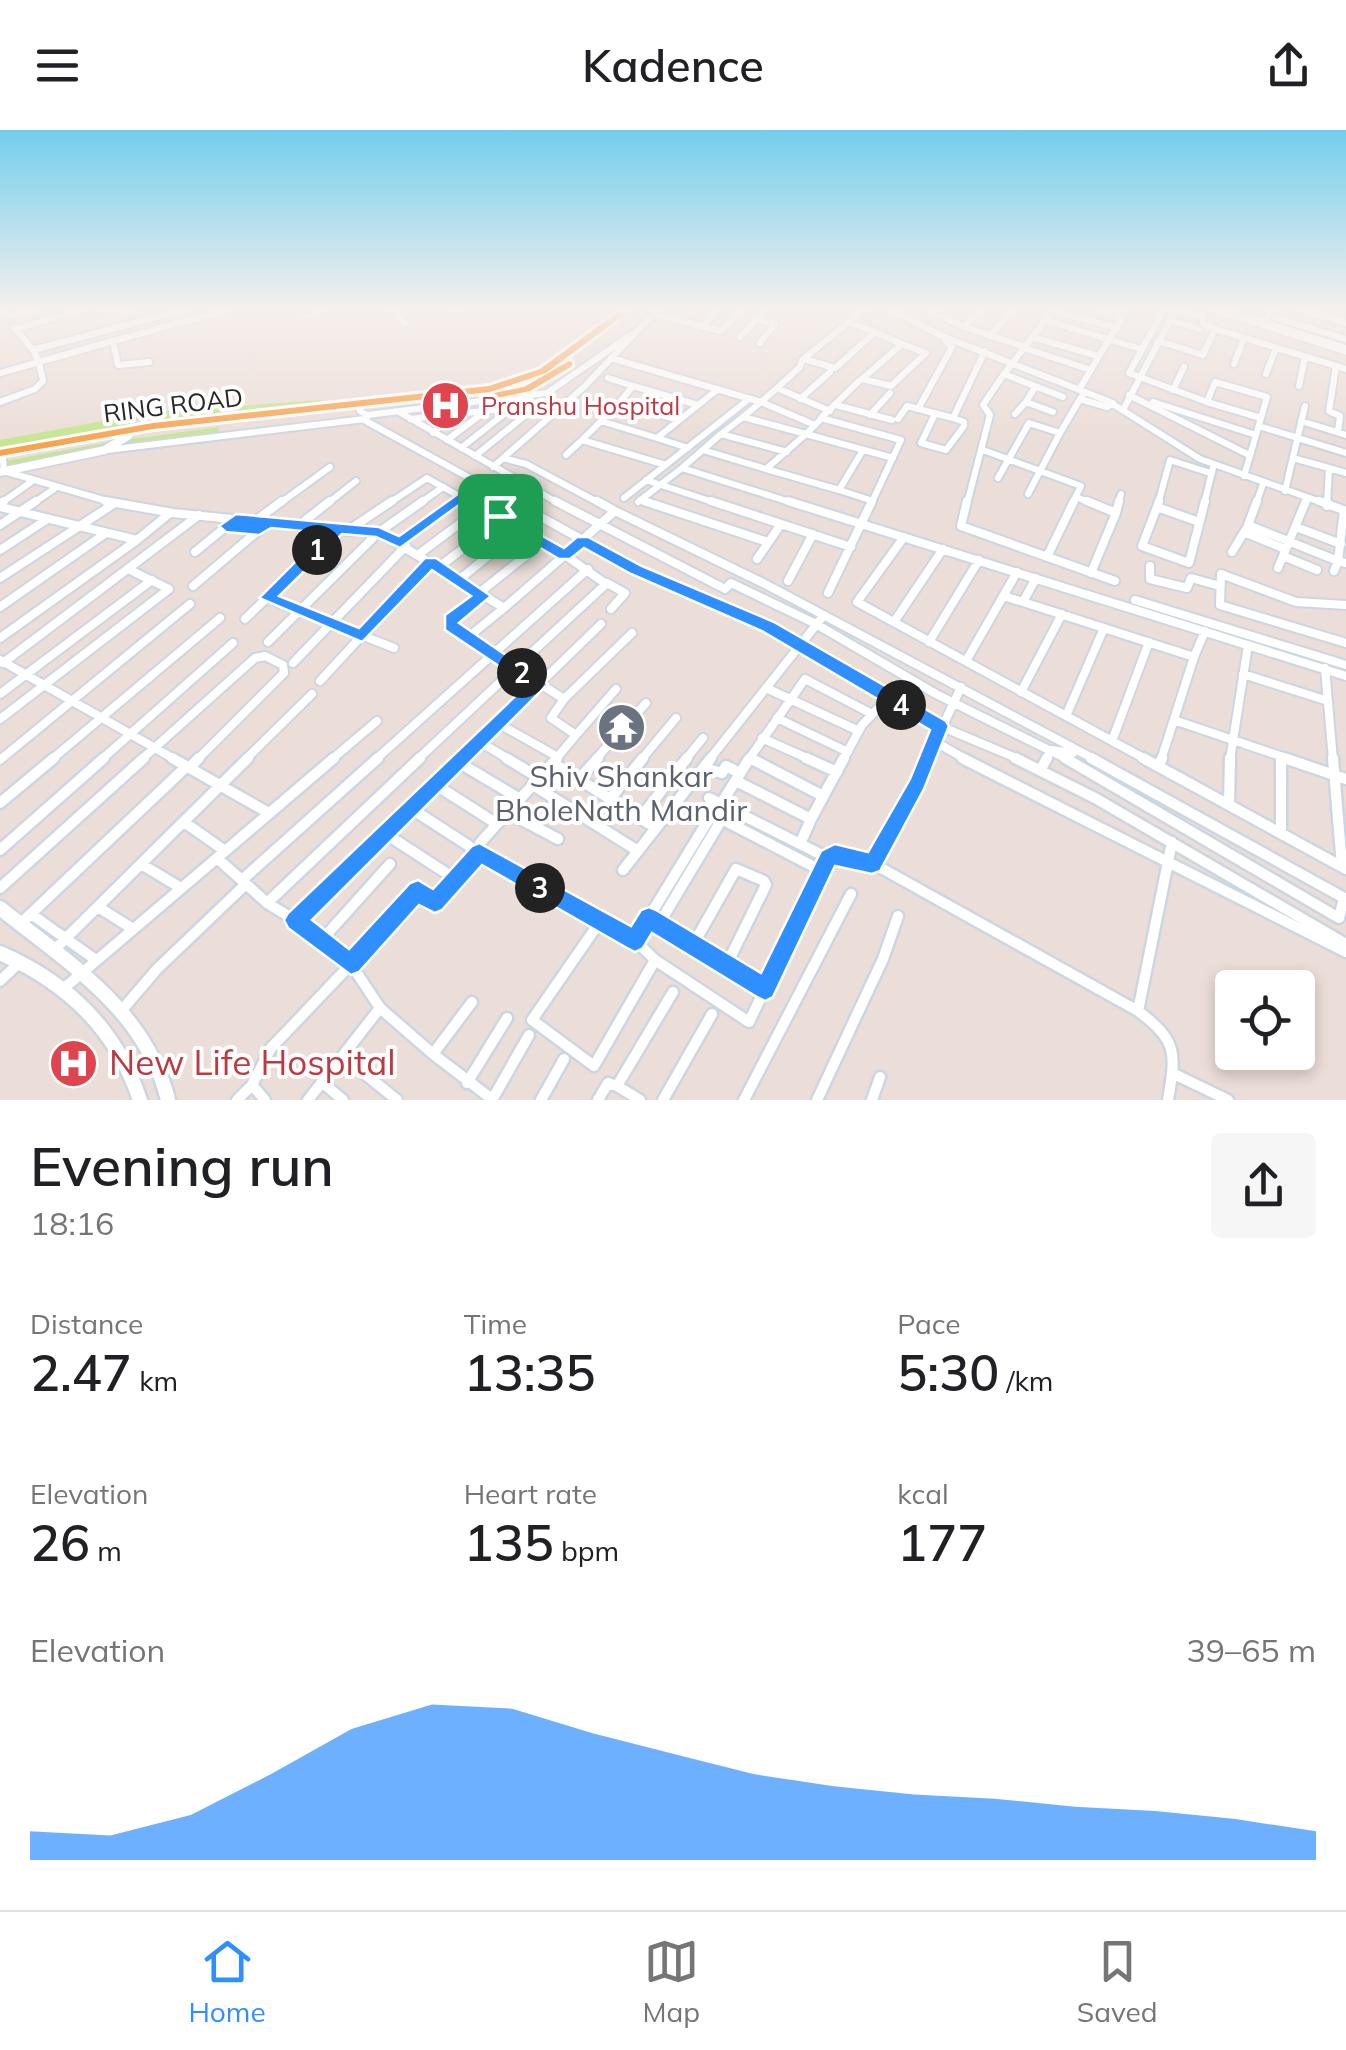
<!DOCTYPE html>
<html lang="en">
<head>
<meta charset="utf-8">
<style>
  :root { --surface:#fff; --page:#f6f6f6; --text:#202124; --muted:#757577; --line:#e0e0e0; --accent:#308fff }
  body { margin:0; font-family:Mulish,sans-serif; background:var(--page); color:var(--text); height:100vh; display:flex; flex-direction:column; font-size:38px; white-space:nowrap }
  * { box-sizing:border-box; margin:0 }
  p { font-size:32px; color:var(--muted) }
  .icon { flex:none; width:55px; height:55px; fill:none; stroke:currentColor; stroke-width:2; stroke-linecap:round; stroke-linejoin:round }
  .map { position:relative; height:970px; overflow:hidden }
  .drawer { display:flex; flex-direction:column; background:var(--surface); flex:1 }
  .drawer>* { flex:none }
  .tools { position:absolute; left:1215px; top:840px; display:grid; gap:20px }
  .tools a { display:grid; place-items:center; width:100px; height:100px; border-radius:10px; background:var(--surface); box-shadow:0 5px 15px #0003; font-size:50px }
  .pin { position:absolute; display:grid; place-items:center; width:85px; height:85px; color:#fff; margin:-42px; border-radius:20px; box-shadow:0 5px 15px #0006 }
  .km { position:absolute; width:50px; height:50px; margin:-25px; border-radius:50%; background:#222; color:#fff; font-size:28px; line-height:50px; text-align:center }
  .round { display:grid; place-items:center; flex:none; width:105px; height:105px; border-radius:10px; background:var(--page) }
  .summary { display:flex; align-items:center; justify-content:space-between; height:170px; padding:0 30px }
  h1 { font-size:55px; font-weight:600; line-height:75px }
  .figures { display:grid; grid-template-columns:repeat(3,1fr); gap:15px; height:170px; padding:10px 30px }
  .figures div { display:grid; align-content:center }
  .figures b { font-size:50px; font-weight:600 }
  .figures small { font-size:28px; font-weight:400 }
  .figures p { font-size:28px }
  .chart { height:280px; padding:20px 30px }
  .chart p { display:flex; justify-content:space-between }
  .chart svg { width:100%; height:180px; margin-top:10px; fill:var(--accent); opacity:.7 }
  header { display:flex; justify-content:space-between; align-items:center; height:130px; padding:0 30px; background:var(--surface); font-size:45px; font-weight:600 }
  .tab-bar { display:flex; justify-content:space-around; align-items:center; height:140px; border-top:2px solid var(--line); background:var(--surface); font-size:28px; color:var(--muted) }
  .tab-bar a { display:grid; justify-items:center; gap:5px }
  .tab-bar .selected { color:var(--accent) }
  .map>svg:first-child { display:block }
</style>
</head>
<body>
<header><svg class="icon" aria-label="menu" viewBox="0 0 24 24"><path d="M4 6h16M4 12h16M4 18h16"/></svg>Kadence<svg class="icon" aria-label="share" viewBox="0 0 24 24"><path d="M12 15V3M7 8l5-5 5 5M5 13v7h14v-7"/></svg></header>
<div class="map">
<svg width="1346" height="970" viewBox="0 0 1346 970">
  <rect width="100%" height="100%" fill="#ebddd7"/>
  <!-- green -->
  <path fill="#c4e68e" d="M321 270 328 277 153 296 155 282Z
    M130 286 141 288 120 299 0 320V310Z
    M219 297 218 306 136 314 0 342V332L104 313Z"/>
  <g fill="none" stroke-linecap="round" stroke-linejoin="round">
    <defs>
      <path id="minor-far2" d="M98 179 131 182
        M392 179 405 193
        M450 179H456
        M889 179 942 206 1108 271 1200 329 1326 374
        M928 179 964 197 1025 217
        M1054 179 1004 244 1063 267
        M1100 179 1124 186
        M1164 179 1129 243 1207 272
        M1299 179 1346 193
        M1050 180 1118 198
        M0 183 13 185 35 179
        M654 184 721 201 742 179
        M305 187 320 179
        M1276 188 1346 209
        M755 189 775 194 760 213
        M1044 190 1141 219
        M1169 190 1199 199
        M1266 191 1272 179
        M848 192 875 202
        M703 196 718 179
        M14 197 33 220
        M964 197 981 179
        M16 199 82 179
        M1215 199 1346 239
        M989 206 1014 179
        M740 207 766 179
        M1032 207 1098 226
        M113 211 39 232 33 220 186 179
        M1158 211 1203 225 1215 199 1203 194V187L1176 179
        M902 214 926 223 891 256 862 249Z
        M1024 218 1091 240
        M611 228 761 272 743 287
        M804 229 835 238 875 202 902 214
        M149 232 118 235 113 211 230 179
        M1234 234 1244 208
        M1336 236 1329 281 1340 286 1338 302
        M0 243 39 232 43 251 35 259 0 272
        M1266 244 1276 218
        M608 248 633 256
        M859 251 821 288 901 310 871 374
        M1215 252 1267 267 1261 288 1207 272Z
        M1299 256 1305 227
        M1035 257 1026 272 1053 282
        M777 258 800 237 802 230 865 179
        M1080 258 1127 179
        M1173 260 1184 237
        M1083 265 1080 269 1107 277 1113 273
        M1129 265 1249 325
        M800 269 830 242
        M1153 272 1256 305
        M619 273 633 256 698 275
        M359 274 360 281 367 285 366 291 517 374
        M836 275 892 290
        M918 279 952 217 945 210
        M1123 280 1176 179
        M399 282 560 374
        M935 284 921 313 946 320 964 296V292L953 288 985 221
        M1015 284 1026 272
        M367 285 547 263 632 204
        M870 285 890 263
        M410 289 539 275
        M898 289 907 276 953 288
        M601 291 657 308
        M819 291 806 304 893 328
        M1301 291 1346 305
        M815 295 761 272 777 258 830 281
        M1259 296 1346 323
        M433 303 455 283
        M721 304 682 338 796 374
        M806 304 766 339 839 360
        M447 310 483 283
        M461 318 509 280
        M688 318 657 308 717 260
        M107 320 365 289
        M703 320 766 339
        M863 320 839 360 873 371
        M983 320 1081 356 1072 374
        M787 322 721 304 743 287 806 304
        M566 325 582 310
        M475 326 538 275
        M503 328 526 334 601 374
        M1293 328 1329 338 1327 374
        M3 329 4 341 117 374
        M666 335 582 310 619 273 679 290
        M493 337 585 256 658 179
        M1329 338 1346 343
        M1244 346 1261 288
        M998 348 1029 293 1060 303 1080 269
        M646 350 719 374
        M1285 361 1305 276
        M1028 364 1060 303
        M1076 367 1093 374
        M624 368 749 269
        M640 370 652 374
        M638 372 682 338
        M0 374 31 352
        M32 374 54 359
        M279 374 330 337
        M327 374 356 351
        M388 374 427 348 473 374
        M419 374 443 357
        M452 374 463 366
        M486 374 498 365
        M967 374 990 285 983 275 1004 244
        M1118 374 1121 364
        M1158 374 1170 330 1210 343
        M1204 374 1214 334
        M1256 374 1263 354
        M1305 374 1307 370"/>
      <path id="minor-far1" d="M105 371 173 383 347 401 392 371
        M512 371 637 440 768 496 940 596 1021 630
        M555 371 725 459 731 453 816 494 936 564 1069 630
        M597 371 615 381
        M644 371 768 412
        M711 371 851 417
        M788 371 1346 546
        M967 371 961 396 1115 451
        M1087 371 1116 383 1091 443
        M1159 371 1157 377 1199 392
        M1257 371 1248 395 1338 431 1344 380
        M1319 371 1346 381
        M0 374 4 371
        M1327 376V371
        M0 377 137 410 0 508
        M1157 377 1142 416 1189 433 1205 371
        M1116 383 1119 371
        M255 391 282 371
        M0 395 36 371
        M298 396 330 371
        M1296 397 1341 414
        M347 401 379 402 423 371
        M1244 402 1285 419
        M904 407 857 472 1147 630
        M137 410 170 383
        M400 412 456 371
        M0 420 46 390
        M195 422 228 395
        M1232 422 1246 399
        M419 424 490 371
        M1283 426 1317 440
        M1047 427 1074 371
        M757 429 781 394
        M1150 436V449L1187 458 1191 448 1220 456
        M439 437 503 388
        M1278 438 1306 371
        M1334 441 1338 431 1346 433
        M0 448 115 373
        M460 449 521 399
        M788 451 813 404
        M607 453 625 463 611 479
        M193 456 259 400 226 396
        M479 463 543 412
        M828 463 872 371
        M1003 466 1023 472 1036 448
        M267 468 394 518
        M1135 470 1346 535
        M1023 472 1194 527 1205 501
        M1346 475 1296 472 1221 444 1220 475 1346 513
        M0 477 106 403
        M245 489 337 400
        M894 492 943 419
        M467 508 450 492 483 466
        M268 512 379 402 504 478 565 425 469 371
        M929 512 979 430
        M0 530 176 630
        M966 531 1017 442
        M3 533 199 385
        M293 533 406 416
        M1325 538 1333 630
        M1243 544 1328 571
        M320 551 430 432
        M766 558 859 601
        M1021 562 1062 484
        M0 564 152 450
        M564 569 632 503
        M1066 586 1104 498
        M777 588 848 622
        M0 589 169 459 130 440
        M1174 590 1292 630
        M499 594 558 627
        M576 605 616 559
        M762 608 811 630
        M934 611 967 630
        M1112 611 1149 512
        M480 612 510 630
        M1281 626V630
        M0 630 190 474
        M51 630 220 488
        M101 630 233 513
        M141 630 255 528 265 526 283 535 284 543 197 630
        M245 630 312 564
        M331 630 377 591
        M375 630 588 439
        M417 630 515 538 467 508 504 478
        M461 630 601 494
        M555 630 576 605 551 588 564 569 515 538 606 454 565 425 615 381 767 455 1096 630
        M595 630 646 573
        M641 630 676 588
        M685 630 703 608
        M709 630 824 485
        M752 630 749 629 805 549 872 584
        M843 630 862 595 888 568
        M927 630 961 557
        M1046 630 1051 620 1073 623
        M1161 630 1194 527
        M1230 630 1248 515"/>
      <path id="minor" d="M172 628 267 682
        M464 628 436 655 497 694 553 633
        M506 628 539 648
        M557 628 553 633 656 698 711 628
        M750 628 823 666
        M806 628 837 642
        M962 628 1346 822
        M1015 628 1095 668 1346 814
        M1065 628 1339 788 1344 768
        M1091 628 1346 769
        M1143 628 1346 739
        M1281 628V703
        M1284 628 1346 649
        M1333 628 1342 736
        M458 632 520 669
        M1159 636 1162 628
        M189 638 199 628
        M704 638 722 643 726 636 740 643
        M1041 639 1047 628
        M579 649 598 628
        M736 651 811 689 844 628
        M533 655 638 721 656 698
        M709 668 800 714 811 689
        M610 669 643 628
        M0 673 54 628
        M721 674 749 629
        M1229 675 1230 628
        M412 679 469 716
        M507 682 558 709
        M712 684 822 741 749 892 655 830 594 936 532 890 599 793 635 810Z
        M641 687 687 628
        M722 689 659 794 765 859
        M184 692 225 721
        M386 704 446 743
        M480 713 497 694
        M800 714 828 728 835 724 865 729 1138 881C1178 911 1176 923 1168 970
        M0 720 104 628
        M217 728 334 628
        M141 734 181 758
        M873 734 928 628
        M623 740 638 721
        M822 741 828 728
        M242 750 378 628
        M0 758 144 628
        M267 773 295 790 436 655
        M98 777 133 799
        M31 784 96 830
        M295 790 351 834 417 761 435 773 479 723 599 793
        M19 795 186 637
        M635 810 655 830
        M319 813 390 734
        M693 815 736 739 764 751 766 755 726 836
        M53 821 248 628
        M0 851 21 831
        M63 859 217 728 267 773 420 628
        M122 880 157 839 246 754
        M1138 881 1172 712
        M433 924 493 970
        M344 927 397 970
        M1172 943 1228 970
        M323 953 343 970
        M467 953 507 888
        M252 955 265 970
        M617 956 640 970
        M237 970 252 955 271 918 351 834 380 878 433 924 472 872
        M308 970 380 878
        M492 970 529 905
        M541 970 564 929
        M598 970 608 953 617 956 673 862
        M663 970 712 884
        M744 970 851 764
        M817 970 883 829 898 786
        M872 970 880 947"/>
      <path id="tertiary-far1" d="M0 342 105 320 129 305"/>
      <path id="tertiary" d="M0 778C68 833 146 880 168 970
        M0 823C68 853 116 899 140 970"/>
      <path id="secondary" d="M1217 179 1346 220"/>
      <path id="primary" d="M622 179H632L546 243 490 262 153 299 0 326V320L153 293 489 256 540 239Z
        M569 231 572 232V236L530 261 497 268 492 265 494 263 524 257Z"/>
    </defs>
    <!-- minor-far2 casing -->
    <use href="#minor-far2" stroke="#ccd6e2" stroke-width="10"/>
    <!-- minor-far1 casing -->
    <use href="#minor-far1" stroke="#ccd6e2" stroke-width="12"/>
    <!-- minor casing -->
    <use href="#minor" stroke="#ccd6e2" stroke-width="15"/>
    <!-- tertiary-far1 casing -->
    <use href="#tertiary-far1" stroke="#ccd6e2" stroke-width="11"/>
    <!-- tertiary casing -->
    <use href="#tertiary" stroke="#ccd6e2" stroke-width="19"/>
    <!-- secondary casing -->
    <use href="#secondary" stroke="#ccd6e2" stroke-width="12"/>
    <!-- primary casing -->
    <use href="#primary" stroke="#fff" stroke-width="6"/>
    <!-- minor-far2 -->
    <use href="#minor-far2" stroke="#fff" stroke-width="6"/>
    <!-- minor-far1 -->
    <use href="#minor-far1" stroke="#fff" stroke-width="8"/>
    <!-- minor -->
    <use href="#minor" stroke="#fff" stroke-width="10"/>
    <!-- tertiary-far1 -->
    <use href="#tertiary-far1" stroke="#fff" stroke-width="8"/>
    <!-- tertiary -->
    <use href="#tertiary" stroke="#fff" stroke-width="14"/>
    <!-- secondary -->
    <use href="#secondary" stroke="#fff" stroke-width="9"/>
    <!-- primary -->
    <use href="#primary" fill="#f9a24d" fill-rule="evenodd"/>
  </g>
  <!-- sky -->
  <linearGradient id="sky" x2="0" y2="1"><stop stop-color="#72ceed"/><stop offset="0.57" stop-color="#f6f0ed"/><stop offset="1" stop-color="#f6f0ed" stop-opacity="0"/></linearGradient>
  <rect width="1346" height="315" fill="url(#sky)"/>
  <!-- route -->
  <path fill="#308fff" stroke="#fff" stroke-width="2.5" fill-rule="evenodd" d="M462 361 564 418 577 407H588L642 436 774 492 946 591 949 596 924 659 880 741 872 744 835 736 773 867 765 871 757 867 652 803 643 818 635 822 627 818 482 735 442 780 435 783 419 775 359 842 351 845 288 798 284 790 288 783 527 555 445 500V485L471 466 432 440 362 512 259 468 324 403 271 398 259 405 226 402 219 396 236 384 379 397 399 406ZM463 372 559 429H570L584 418 631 444 762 501 930 600 910 649 868 722 835 714 821 721 761 843 656 780 649 777 641 780 631 796 479 713 472 716 433 759 418 750 410 753 349 819 312 790 548 554 459 493 491 466 436 428H425L359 498 279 466 342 404 376 407 400 418Z"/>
  <!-- icons -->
  <defs>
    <symbol id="hospital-disc" viewBox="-11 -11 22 22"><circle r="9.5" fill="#e0444e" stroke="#fff"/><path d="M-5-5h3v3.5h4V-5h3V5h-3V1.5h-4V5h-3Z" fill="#fff"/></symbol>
    <symbol id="temple-disc" viewBox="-11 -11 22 22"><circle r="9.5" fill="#6b7280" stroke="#fff"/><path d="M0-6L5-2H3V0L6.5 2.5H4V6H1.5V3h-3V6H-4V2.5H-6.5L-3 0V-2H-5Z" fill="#fff"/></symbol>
  </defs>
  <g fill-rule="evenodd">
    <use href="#hospital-disc" x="418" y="248" width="55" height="55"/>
    <use href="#temple-disc" x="594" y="570" width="55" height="55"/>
    <use href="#hospital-disc" x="46" y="906" width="55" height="55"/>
  </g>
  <g text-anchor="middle" stroke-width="8" stroke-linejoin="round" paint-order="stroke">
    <!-- far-street labels -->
    <g font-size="25" fill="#272727" stroke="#fff">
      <text transform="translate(173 275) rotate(-7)" y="9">RING ROAD</text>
    </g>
    <!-- far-health labels -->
    <g font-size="25" fill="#be3a42" stroke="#fff" text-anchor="start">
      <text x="481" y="285">Pranshu Hospital</text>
    </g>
    <!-- worship labels -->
    <g font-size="30" fill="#5b616d" stroke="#fff">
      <text x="621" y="657">Shiv Shankar<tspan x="621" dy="34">BholeNath Mandir</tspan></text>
    </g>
    <!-- near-health labels -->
    <g font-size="35" fill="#be3a42" stroke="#fff" text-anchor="start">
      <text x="109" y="945">New Life Hospital</text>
    </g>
  </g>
</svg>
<div class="tools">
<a><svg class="icon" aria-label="locate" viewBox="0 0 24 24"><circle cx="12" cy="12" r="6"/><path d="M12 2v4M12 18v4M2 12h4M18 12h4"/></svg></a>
</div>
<div class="pin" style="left:500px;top:386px;background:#1e9e55"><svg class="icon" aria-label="arrive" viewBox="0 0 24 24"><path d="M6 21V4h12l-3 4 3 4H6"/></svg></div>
<b class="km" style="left:317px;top:420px">1</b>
<b class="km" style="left:522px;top:543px">2</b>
<b class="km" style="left:540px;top:758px">3</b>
<b class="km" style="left:901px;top:575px">4</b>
</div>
<section class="drawer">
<div class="summary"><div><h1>Evening run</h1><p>18:16</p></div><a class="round"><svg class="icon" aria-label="share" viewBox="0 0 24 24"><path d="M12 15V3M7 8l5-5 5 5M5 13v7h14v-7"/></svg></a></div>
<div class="figures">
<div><p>Distance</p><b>2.47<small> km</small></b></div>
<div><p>Time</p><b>13:35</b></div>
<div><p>Pace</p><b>5:30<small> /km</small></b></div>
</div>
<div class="figures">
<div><p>Elevation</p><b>26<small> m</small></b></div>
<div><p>Heart rate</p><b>135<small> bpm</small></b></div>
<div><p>kcal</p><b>177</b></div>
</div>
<div class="chart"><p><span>Elevation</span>39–65 m</p>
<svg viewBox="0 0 160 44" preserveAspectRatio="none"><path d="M0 44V37L10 38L20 33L30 23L40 12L50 6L60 7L70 13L80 18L90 23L100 26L110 28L120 29L130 31L140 32L150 34L160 37V44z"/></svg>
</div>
</section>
<nav class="tab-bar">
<a class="selected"><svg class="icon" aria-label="home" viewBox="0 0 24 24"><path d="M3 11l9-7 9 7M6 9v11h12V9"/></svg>Home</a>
<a><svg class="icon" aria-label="map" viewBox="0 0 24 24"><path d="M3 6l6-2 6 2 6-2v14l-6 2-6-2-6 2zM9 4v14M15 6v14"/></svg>Map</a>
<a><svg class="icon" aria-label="saved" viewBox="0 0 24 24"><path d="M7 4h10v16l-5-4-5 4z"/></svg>Saved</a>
</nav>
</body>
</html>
